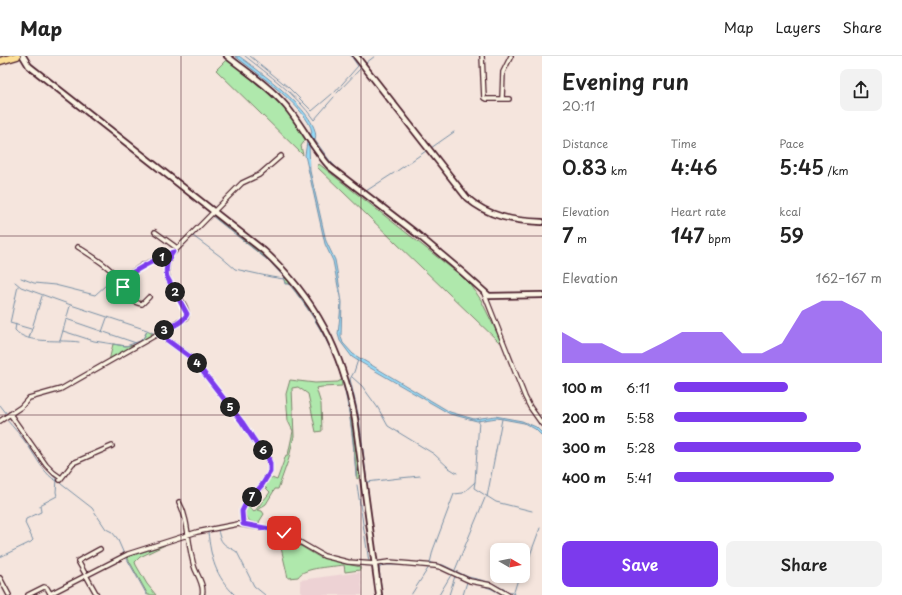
<!DOCTYPE html>
<html lang="en">
<head>
<meta charset="utf-8">
<style>
  :root { --surface:#fff; --page:#f2f2f2; --text:#222; --muted:#767676; --line:#e0e0e0; --accent:#7c3aed }
  body { margin:0; font-family:"Playpen Sans",sans-serif; background:var(--page); color:var(--text); height:100vh; display:flex; flex-direction:column; font-size:15px; white-space:nowrap }
  * { box-sizing:border-box; margin:0 }
  p { font-size:13px; color:var(--muted) }
  .icon { flex:none; width:22px; height:22px; fill:none; stroke:currentColor; stroke-width:2; stroke-linecap:round; stroke-linejoin:round }
  .map { position:relative; flex:1; overflow:hidden }
  .details { display:flex; flex-direction:column; background:var(--surface); width:360px }
  .details>* { flex:none }
  .needle { width:26px; rotate:99deg }
  .buttons { position:absolute; left:490px; top:487px; display:grid; gap:8px }
  .buttons a { display:grid; place-items:center; width:40px; height:40px; border-radius:8px; background:var(--surface); box-shadow:0 2px 6px #0003; font-size:20px }
  .pin { position:absolute; display:grid; place-items:center; width:34px; height:34px; color:#fff; margin:-17px; border-radius:8px; box-shadow:0 2px 6px #0006 }
  .km { position:absolute; width:20px; height:20px; margin:-10px; border-radius:50%; background:#222; color:#fff; font-size:11px; line-height:20px; text-align:center }
  .round { display:grid; place-items:center; flex:none; width:42px; height:42px; border-radius:8px; background:var(--page) }
  .head { display:flex; align-items:center; justify-content:space-between; height:68px; padding:0 20px }
  h1 { font-size:22px; font-weight:600; line-height:30px }
  .metrics { display:grid; grid-template-columns:repeat(3,1fr); gap:6px; height:68px; padding:4px 20px }
  .metrics div { display:grid; align-content:center }
  .metrics b { font-size:20px; font-weight:600 }
  .metrics small { font-size:11px; font-weight:400 }
  .metrics p { font-size:11px }
  .chart { height:112px; padding:8px 20px }
  .chart p { display:flex; justify-content:space-between }
  .chart svg { width:100%; height:72px; margin-top:4px; fill:var(--accent); opacity:.7 }
  .button { display:flex; gap:8px; margin-top:auto; padding:8px 20px }
  .button a { flex:1; height:46px; border-radius:8px; background:var(--accent); color:#fff; font-size:16px; font-weight:600; line-height:46px; text-align:center }
  .button a+a { background:var(--page); color:var(--text) }
  ul { padding:0 20px; list-style:none; font-size:13px }
  li { display:grid; grid-template-columns:64px 48px 1fr; align-items:center; height:30px }
  li i { height:10px; border-radius:5px; background:var(--accent) }
  header { display:flex; align-items:center; gap:24px; box-sizing:border-box; height:56px; padding:0 20px; background:var(--surface); border-bottom:1px solid var(--line) }
  header strong { font-size:19px }
  nav { display:flex; gap:22px; margin-inline-start:auto; font-size:14px }
  main { display:flex; flex:1; min-height:0 }
  .map>svg:first-child { display:block }
</style>
</head>
<body>
<header>
<strong>Map</strong>
<nav><a>Map</a><a>Layers</a><a>Share</a></nav>
</header>
<main>
<div class="map">
<svg width="542" height="539" viewBox="0 0 542 539">
  <rect width="100%" height="100%" fill="#f5e5dd"/>
  <filter id="ink" filterUnits="userSpaceOnUse"><feTurbulence type="fractalNoise" baseFrequency=".025" numOctaves="2"/><feDisplacementMap in="SourceGraphic" scale="8" xChannelSelector="R" yChannelSelector="G"/><feConvolveMatrix kernelMatrix="1 2 1 2 8 2 1 2 1" color-interpolation-filters="sRGB"/></filter>
  <g filter="url(#ink)">
    <!-- built -->
    <path fill="#edd2d4" d="M360 516 363 539H301L300 524Z"/>
    <!-- green -->
    <path fill="#afe8ac" stroke="#7c846c" d="M226 4C233 7 240 14 246 19 269 36 293 57 306 83L301 90 303 99 216 14Z
      M319 108 469 226 481 244 501 285 499 286 317 111Z
      M214 157C239 177 267 196 288 221 320 259 341 306 351 355 356 376 357 399 360 421L357 423C353 384 350 337 334 300 323 275 307 250 290 228L285 227 283 219 270 206 212 159Z
      M147 275 155 279 109 305 113 288C129 291 140 292 147 275Z
      M290 324 315 327 338 326 341 324 342 330 322 331 316 332 321 348 322 375 316 376 308 338 298 331 292 332 294 380 289 402 278 433H275L266 448 257 454 262 455 264 458 259 466 260 467C249 468 241 460 247 450L254 456 268 439 270 436 264 430 269 421 277 424 286 399H288L293 375 288 365 286 338Z
      M273 476 284 480 319 501 360 511V514L345 516 344 509C332 511 304 511 298 521L288 522 279 483Z
      M165 489 140 501 135 506 136 509 147 528 156 539H148L127 501Z"/>
    <!-- water -->
    <path fill="#95daf7" stroke="#778fa5" d="M235 0H239C256 13 323 60 315 84L310 86 309 89 310 115 319 154 326 185 335 204 337 215 342 246 341 281 343 287 353 298 450 356 474 363 495 360 522 365 536 371 542 377V380L535 373 524 367 497 362 477 365 450 358 360 306 352 301 340 285 338 278 340 259 341 246 333 205 325 188 305 99 307 86 312 76C308 52 255 16 235 0Z"/>
    <g fill="none" stroke-linecap="round" stroke-linejoin="round">
      <!-- stream -->
      <path stroke="#778fa5" stroke-width="1" d="M245 0C269 19 296 38 314 64L334 41
        M250 0 288 31 312 55 332 38
        M366 7 375 0
        M335 36 358 10 351 0
        M337 37 361 12
        M314 83 330 105 341 116 366 135 394 117
        M431 92 454 76
        M397 115 426 95
        M212 160 270 206 283 220 285 228H289C307 250 323 275 334 301 349 336 353 382 356 420
        M193 180 220 200 235 213 271 221 284 223
        M21 222 34 227 55 229 95 239 106 229
        M15 226 21 231 71 249 147 274 155 278
        M18 230 10 267 31 273
        M66 263 136 287
        M16 268 15 274C27 289 61 283 79 286
        M63 275 94 285 126 290 140 285 144 281 147 275
        M102 276 107 262
        M29 282 42 240
        M60 285 70 250
        M180 291 189 296 193 301
        M358 304 354 316 350 323 359 362 367 426 400 422 420 420
        M352 321 362 330 378 352 388 370 434 398 449 412 457 417
        M225 342 242 363
        M0 349 7 358
        M9 361 22 378
        M6 363C14 372 22 381 29 391 36 401 45 420 57 425
        M479 364 475 426 463 437 454 438 433 494 430 507 443 509 468 521 489 526 514 538
        M47 413 61 428 92 452 106 473 112 476 117 482 124 498
        M475 426 474 432 496 446 532 455
        M357 429 369 506
        M487 441 502 363
        M218 474C221 490 225 488 237 496L254 530 265 539
        M208 476C211 502 215 520 235 539
        M192 479 200 477
        M0 501 31 486 33 484 25 467 26 463 41 456 40 449 57 440 56 436 57 424
        M523 513 526 510 540 472
        M455 514 485 442
        M459 522 465 525
        M478 528 492 533 503 539
        M147 539 126 501 187 481
        M382 539 379 512 384 509H400
        M411 539 429 511
        M439 539 451 519
        M449 539 455 520
        M463 539 467 526
        M513 539 519 520"/>
      <defs>
        <path id="minor" d="M482 0 484 42 486 43H509
          M502 43 503 16 511 0
          M155 176 177 192
          M78 191C92 200 110 211 120 224 128 233 127 246 142 248L149 241
          M121 224 143 209 172 197
          M484 237 525 341 530 351 542 368
          M159 278 193 303 242 366 258 390 268 401 270 408V416L262 429 245 449 242 455 243 468
          M10 358 46 409 54 417 61 422
          M0 365 21 351 29 342 61 333 186 262C192 244 156 231 170 200L242 127 259 119 281 100
          M60 424 73 407 112 390
          M179 446C190 466 187 491 195 513 198 520 205 531 202 539
          M0 522 9 539
          M50 538 128 498 197 476 238 468 270 473 284 477 324 500 348 506 375 508 389 506 435 510 440 511 470 525 491 529 508 539
          M28 539 44 531 47 532 51 539
          M97 539 78 505 100 493"/>
        <path id="tertiary" d="M23 0 29 10 264 195C315 242 342 295 355 363L379 539
          M227 0C247 16 269 30 286 50 302 69 313 93 330 111L417 178 461 215 489 240 542 239
          M356 0 467 142C489 161 514 165 542 166"/>
        <path id="primary" d="M0 5 17 0"/>
      </defs>
      <!-- minor casing -->
      <use href="#minor" stroke="#4a1f2b" stroke-width="6"/>
      <!-- tertiary casing -->
      <use href="#tertiary" stroke="#4a1f2b" stroke-width="8"/>
      <!-- primary casing -->
      <use href="#primary" stroke="#4a1f2b" stroke-width="9"/>
      <!-- minor -->
      <use href="#minor" stroke="#fcf5e5" stroke-width="3.5"/>
      <!-- tertiary -->
      <use href="#tertiary" stroke="#fcf5e5" stroke-width="4.5"/>
      <!-- primary -->
      <use href="#primary" stroke="#fcde96" stroke-width="6"/>
    </g>
  </g>
  <g fill="none" stroke-linecap="round" stroke-linejoin="round" filter="url(#ink)">
    <defs>
      <path id="route" d="M123 231 121 224C137 213 154 204 173 196 167 204 165 212 167 221L187 258C184 267 167 272 159 278L193 303 242 366 258 390 268 401 270 408V416L262 429 245 449 242 455 243 468 270 473 284 477"/>
    </defs>
    <!-- route casing -->
    <use href="#route" stroke="#fff" stroke-width="8"/>
    <!-- route -->
    <use href="#route" stroke="#7c3aed" stroke-width="5"/>
  </g>
  <!-- grid -->
  <path fill="none" stroke="#4a1f2b" stroke-width="1" stroke-opacity="0.55" d="M181 0V539M361 0V539M0 180H542M0 359H542"/>
</svg>
<div class="buttons">
<a><svg class="needle" viewBox="-14 -14 28 28"><path d="M0-13l5 13h-10z" fill="#e53935"/><path d="M0 13l5-13h-10z" fill="#767676"/></svg></a>
</div>
<div class="pin" style="left:123px;top:231px;background:#1e9e55"><svg class="icon" aria-label="arrive" viewBox="0 0 24 24"><path d="M6 21V4h12l-3 4 3 4H6"/></svg></div>
<div class="pin" style="left:284px;top:477px;background:#d93025"><svg class="icon" aria-label="check" viewBox="0 0 24 24"><path d="M5 12l5 5 9-10"/></svg></div>
<b class="km" style="left:162px;top:201px">1</b>
<b class="km" style="left:175px;top:236px">2</b>
<b class="km" style="left:164px;top:274px">3</b>
<b class="km" style="left:197px;top:307px">4</b>
<b class="km" style="left:230px;top:351px">5</b>
<b class="km" style="left:263px;top:394px">6</b>
<b class="km" style="left:252px;top:441px">7</b>
</div>
<section class="details">
<div class="head"><div><h1>Evening run</h1><p>20:11</p></div><a class="round"><svg class="icon" aria-label="share" viewBox="0 0 24 24"><path d="M12 15V3M7 8l5-5 5 5M5 13v7h14v-7"/></svg></a></div>
<div class="metrics">
<div><p>Distance</p><b>0.83<small> km</small></b></div>
<div><p>Time</p><b>4:46</b></div>
<div><p>Pace</p><b>5:45<small> /km</small></b></div>
</div>
<div class="metrics">
<div><p>Elevation</p><b>7<small> m</small></b></div>
<div><p>Heart rate</p><b>147<small> bpm</small></b></div>
<div><p>kcal</p><b>59</b></div>
</div>
<div class="chart"><p><span>Elevation</span>162–167 m</p>
<svg viewBox="0 0 160 44" preserveAspectRatio="none"><path d="M0 44V25L10 32L20 32L30 38L40 38L50 32L60 25L70 25L80 25L90 38L100 38L110 32L120 12L130 6L140 6L150 12L160 25V44z"/></svg>
</div>
<ul>
<li><b>100 m</b>6:11<i style="width:55%"></i></li>
<li><b>200 m</b>5:58<i style="width:64%"></i></li>
<li><b>300 m</b>5:28<i style="width:90%"></i></li>
<li><b>400 m</b>5:41<i style="width:77%"></i></li>
</ul>
<div class="button"><a>Save</a><a>Share</a></div>
</section>
</main>
</body>
</html>
